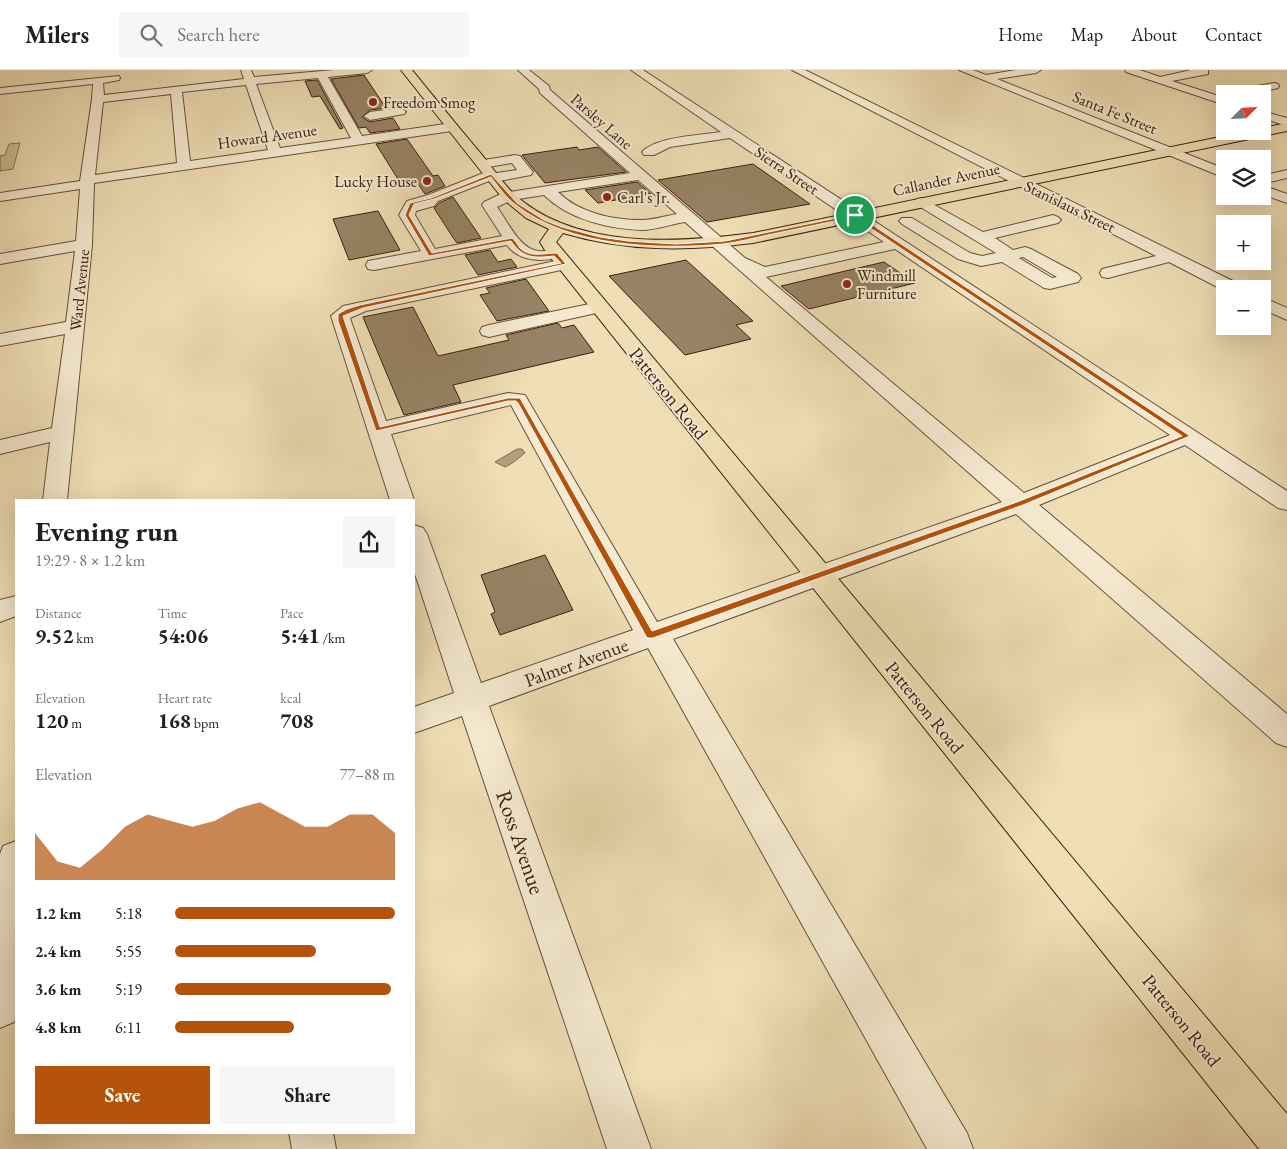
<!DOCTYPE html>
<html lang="en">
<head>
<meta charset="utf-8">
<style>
  :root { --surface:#fff; --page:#f6f6f6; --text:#202124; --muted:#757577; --line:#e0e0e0; --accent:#b45309 }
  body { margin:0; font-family:"EB Garamond",serif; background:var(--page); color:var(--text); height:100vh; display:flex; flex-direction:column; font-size:19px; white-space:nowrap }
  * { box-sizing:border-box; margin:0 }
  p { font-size:16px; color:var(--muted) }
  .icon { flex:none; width:28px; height:28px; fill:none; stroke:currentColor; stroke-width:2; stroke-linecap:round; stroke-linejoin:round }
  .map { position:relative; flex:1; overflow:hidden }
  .details { position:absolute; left:15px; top:429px; width:400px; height:635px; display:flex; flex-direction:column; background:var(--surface); border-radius:0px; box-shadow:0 5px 20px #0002 }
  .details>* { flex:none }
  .needle { width:32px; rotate:66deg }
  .controls { position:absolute; left:1216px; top:15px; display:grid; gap:10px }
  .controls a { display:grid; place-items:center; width:55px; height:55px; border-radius:0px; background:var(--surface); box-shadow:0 5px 20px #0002; font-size:25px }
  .pin { position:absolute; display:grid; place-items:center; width:42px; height:42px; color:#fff; margin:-21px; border:2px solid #fff; border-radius:50%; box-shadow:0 1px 5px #0007 }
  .round { display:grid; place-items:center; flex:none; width:52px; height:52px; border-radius:0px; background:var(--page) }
  .headline { display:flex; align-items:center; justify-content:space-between; height:85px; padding:0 20px }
  h1 { font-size:28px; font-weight:700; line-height:38px }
  .stats { display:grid; grid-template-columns:repeat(3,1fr); gap:8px; height:85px; padding:5px 20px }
  .stats div { display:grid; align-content:center }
  .stats b { font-size:21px; font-weight:700 }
  .stats small { font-size:14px; font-weight:400 }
  .stats p { font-size:14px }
  .chart { height:140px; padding:10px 20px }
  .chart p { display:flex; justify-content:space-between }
  .chart svg { width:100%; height:90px; margin-top:5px; fill:var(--accent); opacity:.7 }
  .action { display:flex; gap:10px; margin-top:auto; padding:10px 20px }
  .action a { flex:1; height:58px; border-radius:0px; background:var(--accent); color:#fff; font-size:20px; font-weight:700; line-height:58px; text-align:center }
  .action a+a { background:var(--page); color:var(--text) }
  ul { padding:0 20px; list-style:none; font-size:16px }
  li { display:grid; grid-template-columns:80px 60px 1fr; align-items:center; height:38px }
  li i { height:12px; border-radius:6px; background:var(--accent) }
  header { display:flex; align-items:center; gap:30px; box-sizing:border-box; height:70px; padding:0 25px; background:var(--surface); border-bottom:1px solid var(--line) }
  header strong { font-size:24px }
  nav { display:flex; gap:28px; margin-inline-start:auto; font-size:18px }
  .search { width:350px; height:45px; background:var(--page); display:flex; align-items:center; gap:12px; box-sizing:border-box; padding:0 18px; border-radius:0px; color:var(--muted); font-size:19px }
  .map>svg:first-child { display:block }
</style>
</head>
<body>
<header>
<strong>Milers</strong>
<div class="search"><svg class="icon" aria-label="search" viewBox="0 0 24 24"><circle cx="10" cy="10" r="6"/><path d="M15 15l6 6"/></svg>Search here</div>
<nav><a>Home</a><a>Map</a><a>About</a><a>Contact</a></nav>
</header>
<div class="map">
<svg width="1287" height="1079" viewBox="0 0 1287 1079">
  <rect width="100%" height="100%" fill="#f0dfb6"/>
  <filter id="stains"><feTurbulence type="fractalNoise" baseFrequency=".004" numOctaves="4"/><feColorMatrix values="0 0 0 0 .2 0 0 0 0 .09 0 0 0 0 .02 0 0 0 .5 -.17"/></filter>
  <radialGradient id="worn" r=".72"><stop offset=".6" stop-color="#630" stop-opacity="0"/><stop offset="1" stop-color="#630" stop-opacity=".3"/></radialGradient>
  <!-- green -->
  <path fill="#d1bf99" stroke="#847054" d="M20 73 13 99 0 101V86L5 85 9 74Z"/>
  <!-- water -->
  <path fill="#b19e7d" stroke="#806c51" d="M517 379H522L525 383C518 388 513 394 505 397L495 392Z"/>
  <!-- building -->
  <path fill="#978365" stroke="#37200e" d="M364 5 386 38 370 40 362 47 370 52 393 48 400 59 370 63 366 57 359 58 331 9Z
    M317 10 343 58 340 59 320 26 312 27 305 11Z
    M407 69 433 106 438 105 445 116 425 124 418 114 403 117 376 74Z
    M577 77 579 80 598 77 626 102 545 113 522 85Z
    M753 94 810 134 707 152 658 110Z
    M637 112 651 124 598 133 585 120Z
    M453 127 481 168 457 173 452 166 434 138 439 133Z
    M378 141 400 180 349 190 333 149Z
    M490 180 498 192 511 189 517 197 478 205 465 185Z
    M686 190 753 251 736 255 751 269 685 285 609 206Z
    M884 192 915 213 809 239 781 216Z
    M526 209 549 241 497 251 480 225 490 223 486 218Z
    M413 237 438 286 509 270 506 265 558 253 562 258 574 255 594 282 453 315 461 332 404 345 363 247Z
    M545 485 573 540 500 565 491 544 495 542 481 505Z"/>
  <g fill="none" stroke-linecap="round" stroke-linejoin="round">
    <defs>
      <path id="minor" d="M241 0H251L254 7 334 0H372L367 3 328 7 362 66 452 53 458 57 452 61 94 113 92 175 67 430H43L50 372 0 384V370L52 358 65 264 0 276V264L66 252 75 181 0 194V184L76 171 80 119 0 131V123L80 111 92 29 93 14 0 24V18L119 6 120 8 119 10 103 13 104 25 244 9ZM318 8 351 68 280 78 256 14ZM246 15 268 80 190 91 182 22ZM171 24 177 93 95 105 103 32Z
        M518 0H529L549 16 550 20 745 188 765 197 884 172 730 68 670 77 654 85H644L642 82C655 67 701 65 721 62L631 0H643L1287 421V440L1278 438 1185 375 1039 435 1287 644V677L1276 673 1016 444 673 569 967 1063 973 1079H927L648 578 489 636 651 1079H607L462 646 414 663V637L454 623 414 501V455L423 458 427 464 481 613 633 560 511 335 391 364 414 430H390L331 246 343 236 560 190 566 191 568 195 566 199 366 241 350 248 386 351 508 323 525 325 657 552 1002 432 685 152C671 154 656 160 642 160 608 159 568 149 544 125L512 130 497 137C508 152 519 178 538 181 546 182 554 179 562 181L564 184 562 187C543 192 519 192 507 175L374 200 368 199 366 195 368 191 421 181 399 145 407 131 428 125 486 102 491 101 497 103 517 100 512 93 483 98 476 94 478 91 515 85 520 86 533 102 531 105 494 112 489 111 438 131 434 136 416 141 415 145 435 179 502 166 482 135 484 132 503 123 630 103 540 23 539 19ZM638 110 677 144C665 146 653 150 642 150 613 150 579 143 558 122ZM895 179 1170 365 1024 423 766 207Z
        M792 0H805L1241 215 1244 219H1225V221L1169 192 1108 208 1102 207 1100 203 1102 199 1156 186Z
        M959 0H973L986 5 1016 0H1041L1036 3 997 9 1225 99V108Z
        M1125 0H1140L1160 7 1191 0H1208V4L1172 11 1225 28V35L1126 2Z
        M1274 13 1278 14 1279 16 1278 18 1250 24H1224L1230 21Z
        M400 38 404 40 406 42 404 44 370 50 364 46 370 42Z
        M1262 41 1287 48V56L1262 48Z
        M1287 100V108L1262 114V106Z
        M1262 115 1287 124V133L1262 124Z
        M922 128 983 162 1053 145 1058 147 1061 150 1058 153 995 168 1013 180 1025 177 1031 179 1078 204 1081 208 1078 212 1050 219 1044 218 1002 192 981 196 958 189 902 154 899 151 902 148H912L970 183 982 186 996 183 917 135 915 132 917 129ZM1023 187 1057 207 1052 208 1019 188Z
        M1262 227 1287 238V250L1262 239Z
        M599 232 605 233 608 237 605 241 489 267 482 265 480 261 482 257 489 255Z
        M16 526V546L0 552V530Z
        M16 771V947L14 952 0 958V784L3 776Z
        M289 1062H333L336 1079H292Z"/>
      <path id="major" d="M401 0H412C435 28 458 57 482 85 492 97 502 112 513 123 573 180 678 173 753 163L1249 61H1262V58L1287 53V61L753 173C688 181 626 182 563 163L556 172 1287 1044V1079H1259L546 182 540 172 549 159 526 148 503 129Z"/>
    </defs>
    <!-- minor casing -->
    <use href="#minor" stroke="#655038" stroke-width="2"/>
    <!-- major casing -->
    <use href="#major" stroke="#37200e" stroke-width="2"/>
    <!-- minor -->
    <use href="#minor" fill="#f5ead0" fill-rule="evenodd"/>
    <!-- major -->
    <use href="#major" fill="#f0dfb6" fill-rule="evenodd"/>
  </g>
  <!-- route -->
  <path fill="#b45309" stroke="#fff" fill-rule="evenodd" d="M491 104 517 133 544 150 562 157 600 167 628 171 675 174 725 171 856 144 1190 366 1023 435 653 568H647L518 333 516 331H508L376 361 338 251V244L347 239 360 235 561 193 554 186C535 188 523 189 511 171L429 186 405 145 410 133 431 128ZM491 107C498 116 506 128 516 135 569 177 658 180 724 174 739 172 754 168 768 165 797 159 825 153 854 147L1182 366 1017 432 652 561 520 328H508L380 357 343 246 363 238 566 194 557 183C545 183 530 188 520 178 517 174 515 170 512 168L432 183 409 145 414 134 434 129Z"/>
  <!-- markers -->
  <g fill="#8f2418" stroke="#f5ead0" stroke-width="2">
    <circle cx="373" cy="32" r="5"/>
    <circle cx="427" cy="111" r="5"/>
    <circle cx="607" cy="127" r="5"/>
    <circle cx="847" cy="214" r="5"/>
  </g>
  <g text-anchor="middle" stroke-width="4" stroke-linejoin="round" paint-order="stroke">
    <!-- far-poi labels -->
    <g font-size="16" fill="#37200e" stroke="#f5ead0" text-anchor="start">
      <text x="383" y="38">Freedom Smog</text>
      <text x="417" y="117" text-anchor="end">Lucky House</text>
      <text x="617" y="133">Carl's Jr.</text>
      <text x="857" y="211">Windmill<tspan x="857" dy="18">Furniture</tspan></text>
    </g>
    <!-- far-street labels -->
    <g font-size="16" fill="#37200e" stroke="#f5ead0">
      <text transform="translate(1115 42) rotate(22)" y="6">Santa Fe Street</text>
      <text transform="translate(602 51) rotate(41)" y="6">Parsley Lane</text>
      <text transform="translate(267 66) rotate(-8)" y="6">Howard Avenue</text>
      <text transform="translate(787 100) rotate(34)" y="6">Sierra Street</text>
      <text transform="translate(946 109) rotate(-12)" y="6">Callander Avenue</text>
      <text transform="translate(1070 136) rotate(26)" y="6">Stanislaus Street</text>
      <text transform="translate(79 220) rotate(-84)" y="6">Ward Avenue</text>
    </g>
    <!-- street labels -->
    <g font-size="19" fill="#37200e" stroke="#f5ead0">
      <text transform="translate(669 323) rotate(51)" y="7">Patterson Road</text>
      <text transform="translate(576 592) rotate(-20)" y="7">Palmer Avenue</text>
      <text transform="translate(925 637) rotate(51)" y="7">Patterson Road</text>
      <text transform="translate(1182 950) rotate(51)" y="7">Patterson Road</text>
    </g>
    <!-- near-street labels -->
    <g font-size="22" fill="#37200e" stroke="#f5ead0">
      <text transform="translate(521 772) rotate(71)" y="8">Ross Avenue</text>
    </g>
  </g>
  <rect width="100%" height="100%" filter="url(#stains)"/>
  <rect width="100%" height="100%" fill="url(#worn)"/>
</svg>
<div class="controls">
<a><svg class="needle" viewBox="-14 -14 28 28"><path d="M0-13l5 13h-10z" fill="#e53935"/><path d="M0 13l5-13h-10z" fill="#757577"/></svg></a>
<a><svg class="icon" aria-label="layers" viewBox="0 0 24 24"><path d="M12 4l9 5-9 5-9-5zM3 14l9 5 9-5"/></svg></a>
<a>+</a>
<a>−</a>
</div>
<div class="pin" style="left:855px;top:145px;background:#1e9e55"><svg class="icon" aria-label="arrive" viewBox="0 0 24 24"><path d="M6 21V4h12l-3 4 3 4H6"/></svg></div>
<section class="details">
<div class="headline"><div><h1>Evening run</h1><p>19:29 · 8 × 1.2 km</p></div><a class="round"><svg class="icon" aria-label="share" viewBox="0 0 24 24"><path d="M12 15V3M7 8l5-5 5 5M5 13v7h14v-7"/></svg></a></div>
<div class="stats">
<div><p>Distance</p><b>9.52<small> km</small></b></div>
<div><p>Time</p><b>54:06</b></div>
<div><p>Pace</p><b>5:41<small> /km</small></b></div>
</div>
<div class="stats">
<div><p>Elevation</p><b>120<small> m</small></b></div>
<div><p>Heart rate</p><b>168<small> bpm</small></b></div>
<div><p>kcal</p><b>708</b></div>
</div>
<div class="chart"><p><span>Elevation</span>77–88 m</p>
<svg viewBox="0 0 160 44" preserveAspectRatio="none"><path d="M0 44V21L10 35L20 38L30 29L40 18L50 12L60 15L70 18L80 15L90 9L100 6L110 12L120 18L130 18L140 12L150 12L160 21V44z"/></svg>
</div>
<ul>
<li><b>1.2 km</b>5:18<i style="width:100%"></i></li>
<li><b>2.4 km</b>5:55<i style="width:64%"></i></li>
<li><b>3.6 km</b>5:19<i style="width:98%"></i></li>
<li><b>4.8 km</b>6:11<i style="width:54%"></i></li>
</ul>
<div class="action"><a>Save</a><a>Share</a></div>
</section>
</div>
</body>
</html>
